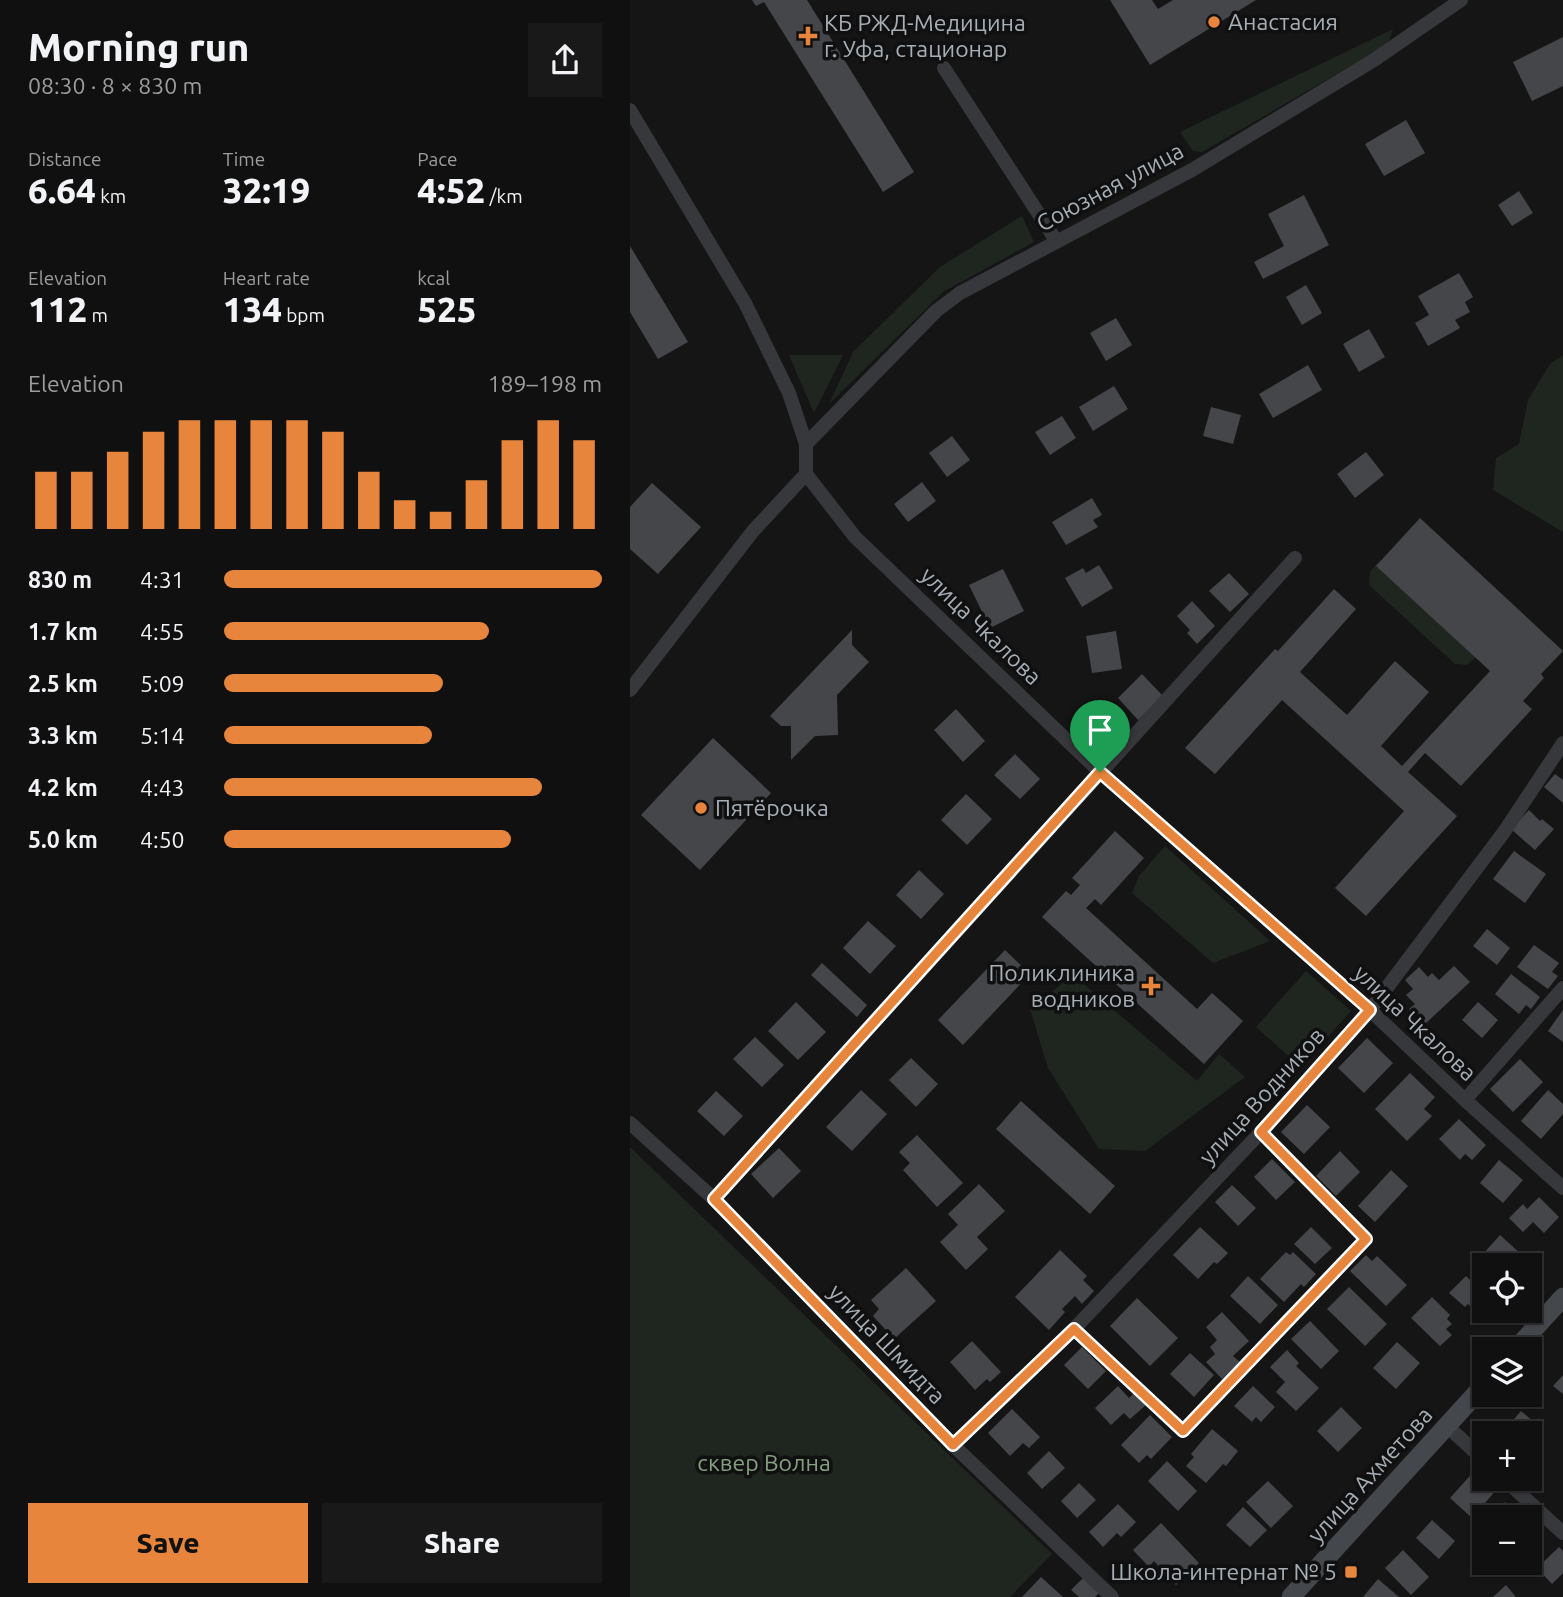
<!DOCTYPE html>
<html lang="en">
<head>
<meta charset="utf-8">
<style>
  :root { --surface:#101010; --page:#191919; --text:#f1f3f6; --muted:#9c9d9f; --line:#303030; --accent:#e7853c }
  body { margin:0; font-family:Ubuntu,sans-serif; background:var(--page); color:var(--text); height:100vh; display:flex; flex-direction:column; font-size:26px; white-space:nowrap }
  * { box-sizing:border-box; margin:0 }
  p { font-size:23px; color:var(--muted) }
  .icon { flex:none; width:38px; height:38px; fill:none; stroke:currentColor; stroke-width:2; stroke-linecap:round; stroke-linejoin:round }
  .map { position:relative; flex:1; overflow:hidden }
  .details { display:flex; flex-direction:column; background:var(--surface); width:630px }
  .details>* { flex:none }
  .buttons { position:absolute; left:842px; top:1253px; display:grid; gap:14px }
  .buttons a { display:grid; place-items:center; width:70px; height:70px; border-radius:0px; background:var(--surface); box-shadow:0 2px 5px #0004,0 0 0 2px var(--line); font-size:35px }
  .pin { position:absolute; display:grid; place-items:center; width:60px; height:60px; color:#fff; margin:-72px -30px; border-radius:50% 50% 50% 0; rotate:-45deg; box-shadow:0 0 7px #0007 }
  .pin .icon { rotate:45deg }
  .round { display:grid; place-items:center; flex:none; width:74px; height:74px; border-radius:0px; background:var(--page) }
  .overview { display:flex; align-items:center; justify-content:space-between; height:119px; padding:0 28px }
  h1 { font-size:38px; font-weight:800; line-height:52px }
  .metrics { display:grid; grid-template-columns:repeat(3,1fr); gap:10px; height:119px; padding:7px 28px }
  .metrics div { display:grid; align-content:center }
  .metrics b { font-size:35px; font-weight:800 }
  .metrics small { font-size:19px; font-weight:400 }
  .metrics p { font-size:19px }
  .chart { height:196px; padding:14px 28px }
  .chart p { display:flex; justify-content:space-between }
  .chart svg { width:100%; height:126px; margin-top:7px; stroke:var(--accent); stroke-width:6 }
  .action { display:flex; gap:14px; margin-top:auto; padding:14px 28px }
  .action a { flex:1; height:80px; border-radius:0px; background:var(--accent); color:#111; font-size:28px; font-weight:800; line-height:80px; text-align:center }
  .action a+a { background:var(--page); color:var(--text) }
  ul { padding:0 28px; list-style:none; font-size:23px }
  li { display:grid; grid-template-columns:112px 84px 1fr; align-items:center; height:52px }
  li i { height:18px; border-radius:9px; background:var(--accent) }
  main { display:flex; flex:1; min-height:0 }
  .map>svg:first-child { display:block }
</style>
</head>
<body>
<main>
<section class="details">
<div class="overview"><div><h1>Morning run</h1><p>08:30 · 8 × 830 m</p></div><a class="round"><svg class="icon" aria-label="share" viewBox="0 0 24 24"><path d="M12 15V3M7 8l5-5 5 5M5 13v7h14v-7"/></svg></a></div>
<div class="metrics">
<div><p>Distance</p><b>6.64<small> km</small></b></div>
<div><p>Time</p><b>32:19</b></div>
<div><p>Pace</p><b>4:52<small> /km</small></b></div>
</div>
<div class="metrics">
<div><p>Elevation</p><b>112<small> m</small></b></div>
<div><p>Heart rate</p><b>134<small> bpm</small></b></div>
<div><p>kcal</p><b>525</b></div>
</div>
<div class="chart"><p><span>Elevation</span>189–198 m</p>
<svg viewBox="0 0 160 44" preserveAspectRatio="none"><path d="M5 44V24M15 44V24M25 44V17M35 44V10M45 44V6M55 44V6M65 44V6M75 44V6M85 44V10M95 44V24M105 44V34M115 44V38M125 44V27M135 44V13M145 44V6M155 44V13"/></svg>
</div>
<ul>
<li><b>830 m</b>4:31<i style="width:100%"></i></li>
<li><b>1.7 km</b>4:55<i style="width:70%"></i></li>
<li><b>2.5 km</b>5:09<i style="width:58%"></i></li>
<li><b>3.3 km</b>5:14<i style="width:55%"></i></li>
<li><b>4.2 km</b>4:43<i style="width:84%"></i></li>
<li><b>5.0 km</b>4:50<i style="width:76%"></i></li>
</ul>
<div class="action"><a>Save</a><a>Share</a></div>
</section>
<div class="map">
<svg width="933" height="1597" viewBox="0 0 933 1597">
  <rect width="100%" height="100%" fill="#151516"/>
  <!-- green -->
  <path fill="#1f261f" d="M763 29 760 39 755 46 572 152 563 151 550 132Z
    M392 216 404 242 313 292 199 404 223 352 310 267Z
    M159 355H213L184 413Z
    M933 355V532L863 490 866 458 889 444 898 400 920 364Z
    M750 560 851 653 837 665 825 664 739 585 740 572Z
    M535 846 640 941 583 963 502 893 509 876Z
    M676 971 721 1011 671 1067 626 1027Z
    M443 975 567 1081 589 1054 615 1077 515 1151 469 1149 418 1068 400 1009Z
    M0 1147 422 1554 380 1597H0Z"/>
  <!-- building -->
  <path fill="#444649" d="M122 0H177L284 172 253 192 134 2 126 6Z
    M480 0H522L528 9 543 0H626L520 65Z
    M933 37V86L902 101 883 62Z
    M776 120 795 153 754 176 735 144Z
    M889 191 903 213 882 226 868 205Z
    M674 195 699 245 633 279 624 262 654 246 638 214Z
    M0 246 58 342 28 359 0 312Z
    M829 273 843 297 835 302 840 312 825 320 830 328 798 346 785 323 799 315 788 296Z
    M676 285 692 313 672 325 656 297Z
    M486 318 502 345 476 361 460 333Z
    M739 329 755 357 729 372 713 344Z
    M678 365 692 390 643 418 629 394Z
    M484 386 498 409 463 431 449 407Z
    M581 407 611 415 603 444 573 436Z
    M432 416 446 438 420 455 405 432Z
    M322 436 340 460 317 477 299 453Z
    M736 452 754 475 725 498 707 474Z
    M292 482 306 501 278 522 264 504Z
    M22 483 71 527 28 574 0 549V507Z
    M462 498 472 515 463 520 468 527 436 545 422 522Z
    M790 518 933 651 911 674 914 678 893 701 902 709 831 786 795 753 778 772 827 816 736 916 705 888 774 811 652 700 585 774 555 748 645 649 648 651 704 589 726 609 670 672 717 715 765 661 799 692 751 746 772 766 860 671 746 566Z
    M469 565 483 588 452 607 435 578 453 568 456 573Z
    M373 569 394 611 360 628 339 585Z
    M599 573 619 594 600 612 579 591Z
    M562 601 585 626 567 644 557 633 560 630 547 616Z
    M222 630V645L239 662 207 695 208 735 185 736 161 760V726H151L140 716Z
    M486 631 492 669 462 673 456 636Z
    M512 674 533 696 508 720 488 698Z
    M326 709 355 741 333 762 304 730Z
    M83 738 141 793 70 870 11 815Z
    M385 754 410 779 390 799 364 775Z
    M925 774 933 780V803L914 787Z
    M336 794 362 819 337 845 311 820Z
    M899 810 910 821 912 819 924 829 905 850 881 829Z
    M485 831 514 858 471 905 465 899 456 908 567 1009 582 993 613 1021 574 1064 412 917 436 891 441 895 450 885 442 878Z
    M884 851 916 874 895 903 863 879Z
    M289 870 314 894 291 919 266 895Z
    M238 921 266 946 240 974 213 948Z
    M857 929 880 948 867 965 843 946Z
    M904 945 929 963 922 972 928 976 918 989 887 967Z
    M375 950 400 974 333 1045 308 1020Z
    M192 963 237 1005 227 1017 181 975Z
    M824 966 840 982 794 1025 779 1009 785 1004 776 995 783 989 775 980 789 967 798 977 802 973 809 980Z
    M881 974 910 997 901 1009 896 1005 889 1014 865 994Z
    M166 1002 196 1032 168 1060 138 1031Z
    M848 1002 868 1020 852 1038 832 1020Z
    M933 1010V1042L918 1031Z
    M125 1037 154 1065 132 1087 103 1059Z
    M737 1038 763 1063 734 1093 708 1068Z
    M281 1058 308 1084 286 1107 259 1080Z
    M890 1059 913 1082 883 1112 860 1089Z
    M780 1073 805 1097 794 1109 802 1116 777 1141 745 1109Z
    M231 1090 257 1114 222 1151 196 1127Z
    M918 1090 933 1104V1114L911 1139 891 1121Z
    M86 1091 113 1116 94 1136 67 1111Z
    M391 1101 485 1186 460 1214 366 1129Z
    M677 1105 700 1127 674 1154 651 1132Z
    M829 1119 856 1145 842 1160 835 1154 830 1160 809 1139Z
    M287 1135 333 1183 307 1207 273 1170 280 1163 269 1152Z
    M149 1148 171 1171 143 1198 121 1174Z
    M710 1151 730 1172 706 1196 686 1176Z
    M642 1159 665 1182 646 1200 624 1177Z
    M869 1160 893 1180 873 1203 850 1183Z
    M761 1170 778 1186 745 1222 728 1206Z
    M349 1184 375 1211 347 1237 358 1249 336 1270 310 1242 328 1225 318 1214Z
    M602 1185 626 1208 608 1226 585 1202Z
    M909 1197 929 1217 914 1233 903 1222 893 1232 879 1218 893 1204 897 1209Z
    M570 1227 598 1253 587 1264 584 1262 568 1279 543 1255Z
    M681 1227 702 1248 685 1264 664 1244Z
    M870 1235 891 1254 881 1265H863L852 1255Z
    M430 1250 457 1276 453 1280 464 1291 452 1304 445 1296 432 1309 435 1312 419 1330 385 1297Z
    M656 1252 660 1255 663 1252 686 1274 674 1287 671 1284 654 1302 630 1279Z
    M736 1255 742 1261 747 1256 777 1285 756 1306 720 1271Z
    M276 1268 306 1301 264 1339 243 1316 249 1309 241 1300Z
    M618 1276 648 1305 630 1324 600 1296Z
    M836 1276 854 1293V1301L845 1311 838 1304 835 1307 819 1293Z
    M719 1287 757 1324 735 1346 697 1309Z
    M802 1297 820 1315 817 1319 822 1324 816 1329 822 1335 810 1346 781 1318Z
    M507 1298 548 1338 520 1366 480 1326Z
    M592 1312 619 1341 603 1356 610 1362 592 1379 576 1362 585 1354 580 1347 587 1340 576 1327Z
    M680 1321 709 1351 691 1369 661 1339Z
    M342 1341 371 1372 360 1382 357 1379 345 1390 320 1362Z
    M767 1342 790 1363 766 1389 743 1368Z
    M452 1347 476 1371 458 1389 434 1365Z
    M657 1350 669 1363 666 1366 689 1388 666 1411 646 1392 655 1382 640 1367Z
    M560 1353 584 1375 564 1397 540 1374Z
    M933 1375V1394L923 1386Z
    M488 1386 499 1398 506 1391 517 1404 500 1419 494 1413 481 1425 465 1408Z
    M623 1386 645 1407 631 1422 626 1417 622 1422 604 1406Z
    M711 1407 732 1428 708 1452 687 1431Z
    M382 1409 410 1437 399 1448 393 1443 380 1456 358 1433Z
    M891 1411 912 1429 900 1443V1433H872Z
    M520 1415 542 1437 521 1459 517 1455 509 1463 491 1445Z
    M582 1429 608 1451 596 1466 593 1464 576 1483 556 1466 564 1457 561 1454Z
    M419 1451 435 1468 412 1489 397 1473Z
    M537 1461 567 1491 548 1511 518 1481Z
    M846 1469 854 1476V1479H858L868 1488 842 1518 820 1498Z
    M638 1481 663 1506 641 1528 616 1502Z
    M449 1483 466 1500 447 1518 431 1501Z
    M875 1502 891 1517H861Z
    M488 1504 506 1522 491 1537 487 1533 473 1547 459 1532Z
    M613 1507 637 1530 620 1547 596 1525Z
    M802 1520 825 1541 809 1559 786 1538Z
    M531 1523 569 1563 546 1585 524 1561 519 1567 503 1550Z
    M854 1525V1545L844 1536Z
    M929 1547 933 1551V1573L922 1584 907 1568Z
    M773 1550 799 1577 781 1595 755 1568Z
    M455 1576 471 1591 465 1597H449L441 1590Z
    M411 1577 433 1597H392Z
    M748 1579 769 1597H733Z
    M876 1585 886 1597H863Z"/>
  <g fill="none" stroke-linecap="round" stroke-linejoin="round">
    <!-- minor -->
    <path stroke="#36383b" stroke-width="14" d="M314 68 427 242
      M0 110 115 303 159 393 176 444V474L225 537 470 772 740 1010 835 1100 933 1188
      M176 444 306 311 330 293 562 170 744 60 831 0
      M0 690 123 531 176 474
      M835 1100 933 988
      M0 1123 84 1199 323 1445 482 1597
      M84 1199 665 558
      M444 1329 553 1431 736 1239 631 1132
      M817 1426 854 1460
      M323 1445 444 1329 631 1132 740 1010 874 832 933 743
      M874 1479 933 1533"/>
    <!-- secondary -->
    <path stroke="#44474b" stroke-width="19" d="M886 1349 933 1297
      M661 1597 854 1385"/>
  </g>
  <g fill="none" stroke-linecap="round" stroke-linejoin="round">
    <defs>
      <path id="route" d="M470 772 740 1010 631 1132 736 1239 553 1431 444 1329 323 1445 84 1199Z"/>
    </defs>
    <!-- route casing -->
    <use href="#route" stroke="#fff" stroke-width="14"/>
    <!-- route -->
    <use href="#route" stroke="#e7853c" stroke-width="9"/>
  </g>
  <!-- markers -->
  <g fill="#e7853c" stroke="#101011" stroke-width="2.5">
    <circle cx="584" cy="22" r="7"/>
    <path d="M174.5 25.5h7v7h7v7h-7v7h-7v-7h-7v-7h7z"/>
    <circle cx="71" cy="808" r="7"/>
    <path d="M517.5 975.5h7v7h7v7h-7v7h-7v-7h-7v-7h7z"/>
    <rect x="714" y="1565" width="14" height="14" rx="3.5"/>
  </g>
  <g text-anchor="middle" stroke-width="7" stroke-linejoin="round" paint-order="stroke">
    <!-- poi labels -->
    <g font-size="23" fill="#a7afb6" stroke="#101011" text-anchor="start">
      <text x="598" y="30">Анастасия</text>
      <text x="194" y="31">КБ РЖД-Медицина<tspan x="194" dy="26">г. Уфа, стационар</tspan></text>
      <text x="85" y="816">Пятёрочка</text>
      <text x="505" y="981" text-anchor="end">Поликлиника<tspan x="505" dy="26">водников</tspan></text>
      <text x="707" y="1580" text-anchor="end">Школа-интернат № 5</text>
    </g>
    <!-- street labels -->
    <g font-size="23" fill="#a7afb6" stroke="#101011">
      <text transform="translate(480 187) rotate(-28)" y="8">Союзная улица</text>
      <text transform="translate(351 626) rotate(44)" y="8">улица Чкалова</text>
      <text transform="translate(785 1023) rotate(43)" y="8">улица Чкалова</text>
      <text transform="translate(632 1096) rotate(-48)" y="8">улица Водников</text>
      <text transform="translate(257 1344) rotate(46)" y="8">улица Шмидта</text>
      <text transform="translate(740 1475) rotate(-48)" y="8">улица Ахметова</text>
    </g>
    <!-- park labels -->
    <g font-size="23" fill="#85a07f" stroke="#101011">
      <text x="134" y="1471">сквер Волна</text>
    </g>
  </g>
</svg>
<div class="buttons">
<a><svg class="icon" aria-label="locate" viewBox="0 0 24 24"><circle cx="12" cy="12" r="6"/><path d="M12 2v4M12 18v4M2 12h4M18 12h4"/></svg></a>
<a><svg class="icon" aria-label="layers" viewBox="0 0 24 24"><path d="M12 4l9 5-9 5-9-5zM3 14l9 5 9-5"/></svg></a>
<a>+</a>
<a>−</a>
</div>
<div class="pin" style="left:470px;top:772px;background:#1e9e55"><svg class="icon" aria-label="arrive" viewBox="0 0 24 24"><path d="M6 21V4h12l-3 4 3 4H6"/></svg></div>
</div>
</main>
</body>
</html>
